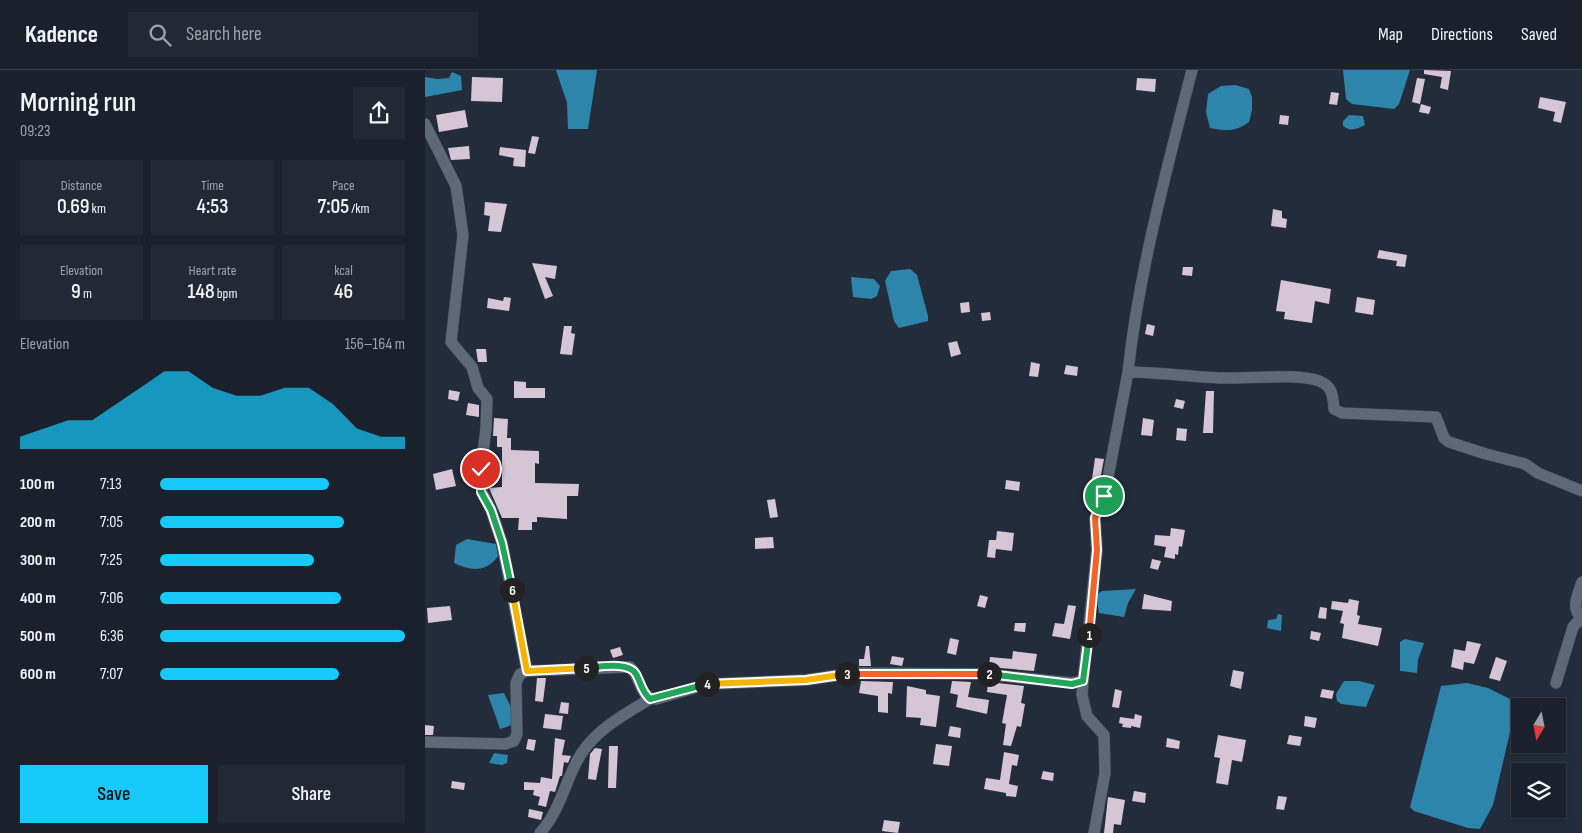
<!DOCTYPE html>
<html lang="en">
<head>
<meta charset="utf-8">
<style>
  :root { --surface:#1a212c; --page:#232934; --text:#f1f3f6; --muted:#9fa3a9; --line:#383e48; --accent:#17cafb }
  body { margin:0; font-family:"Sofia Sans Condensed",sans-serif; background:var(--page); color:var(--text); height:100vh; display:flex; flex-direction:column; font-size:19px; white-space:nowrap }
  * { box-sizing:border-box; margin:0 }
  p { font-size:16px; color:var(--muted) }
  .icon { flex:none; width:28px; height:28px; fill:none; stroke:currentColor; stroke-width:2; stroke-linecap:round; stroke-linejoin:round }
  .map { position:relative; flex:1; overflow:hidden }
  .drawer { display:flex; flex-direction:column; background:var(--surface); width:425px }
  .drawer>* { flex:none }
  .needle { width:32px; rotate:190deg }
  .fabs { position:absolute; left:1086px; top:628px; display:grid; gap:10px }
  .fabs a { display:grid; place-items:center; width:55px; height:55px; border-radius:0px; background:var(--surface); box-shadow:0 1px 4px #0004,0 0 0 1px var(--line); font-size:25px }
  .pin { position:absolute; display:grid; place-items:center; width:42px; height:42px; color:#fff; margin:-21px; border:2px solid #fff; border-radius:50%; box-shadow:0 1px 5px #0007 }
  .km { position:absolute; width:25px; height:25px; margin:-12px; border-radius:50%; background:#222; color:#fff; font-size:14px; line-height:25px; text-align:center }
  .round { display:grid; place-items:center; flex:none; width:52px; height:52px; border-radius:0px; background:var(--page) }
  .summary { display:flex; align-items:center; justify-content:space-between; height:85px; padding:0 20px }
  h1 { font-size:28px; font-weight:600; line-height:38px }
  .stats { display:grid; grid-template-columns:repeat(3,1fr); gap:8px; height:85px; padding:5px 20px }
  .stats div { display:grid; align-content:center; border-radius:0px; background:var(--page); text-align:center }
  .stats b { font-size:21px; font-weight:600 }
  .stats small { font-size:14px; font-weight:400 }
  .stats p { font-size:14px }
  .chart { height:140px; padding:10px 20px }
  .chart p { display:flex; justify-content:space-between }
  .chart svg { width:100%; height:90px; margin-top:5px; fill:var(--accent); opacity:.7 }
  .action { display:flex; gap:10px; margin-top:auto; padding:10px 20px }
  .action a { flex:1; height:58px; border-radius:0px; background:var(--accent); color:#111; font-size:20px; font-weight:600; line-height:58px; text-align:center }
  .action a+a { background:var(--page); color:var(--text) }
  ul { padding:0 20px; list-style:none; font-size:16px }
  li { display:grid; grid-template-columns:80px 60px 1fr; align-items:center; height:38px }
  li i { height:12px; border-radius:6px; background:var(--accent) }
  header { display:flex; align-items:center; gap:30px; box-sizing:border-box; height:70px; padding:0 25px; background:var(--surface); border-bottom:1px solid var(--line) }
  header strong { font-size:24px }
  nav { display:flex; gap:28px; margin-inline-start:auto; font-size:18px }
  .search { width:350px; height:45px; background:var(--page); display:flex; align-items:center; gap:12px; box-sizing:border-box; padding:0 18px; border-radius:0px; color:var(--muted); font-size:19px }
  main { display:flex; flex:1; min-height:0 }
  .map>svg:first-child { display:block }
</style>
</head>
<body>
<header>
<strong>Kadence</strong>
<div class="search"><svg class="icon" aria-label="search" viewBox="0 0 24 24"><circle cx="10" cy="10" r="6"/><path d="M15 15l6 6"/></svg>Search here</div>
<nav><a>Map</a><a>Directions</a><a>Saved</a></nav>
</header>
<main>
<section class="drawer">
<div class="summary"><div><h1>Morning run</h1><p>09:23</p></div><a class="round"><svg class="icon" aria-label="share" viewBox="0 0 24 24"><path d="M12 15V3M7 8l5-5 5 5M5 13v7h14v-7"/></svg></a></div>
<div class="stats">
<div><p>Distance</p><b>0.69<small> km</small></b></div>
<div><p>Time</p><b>4:53</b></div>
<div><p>Pace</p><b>7:05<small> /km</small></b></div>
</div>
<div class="stats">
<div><p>Elevation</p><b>9<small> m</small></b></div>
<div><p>Heart rate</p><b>148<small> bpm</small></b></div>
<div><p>kcal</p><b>46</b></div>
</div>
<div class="chart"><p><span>Elevation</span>156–164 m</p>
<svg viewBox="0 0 160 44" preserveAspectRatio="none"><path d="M0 44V38L10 34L20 30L30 30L40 22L50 14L60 6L70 6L80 14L90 18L100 18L110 14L120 14L130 22L140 34L150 38L160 38V44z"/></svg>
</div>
<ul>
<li><b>100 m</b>7:13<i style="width:69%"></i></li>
<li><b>200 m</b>7:05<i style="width:75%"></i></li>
<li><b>300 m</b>7:25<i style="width:63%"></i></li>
<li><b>400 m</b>7:06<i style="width:74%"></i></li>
<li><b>500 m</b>6:36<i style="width:100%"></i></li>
<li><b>600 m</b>7:07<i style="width:73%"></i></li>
</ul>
<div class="action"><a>Save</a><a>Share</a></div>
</section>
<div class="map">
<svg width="1157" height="763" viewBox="0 0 1157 763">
  <rect width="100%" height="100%" fill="#232c3a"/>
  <!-- water -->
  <path fill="#2d85ac" d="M131 0H172L163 59H143L142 33Z
    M918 0H985L974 34 969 39 927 34 921 29Z
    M27 2 36 6 37 20 0 27V7L12 9 24 8Z
    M810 15 824 19 827 27V40L824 52C811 62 800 61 785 58L781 42 783 24 796 16Z
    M924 45 938 46 940 55C932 59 926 62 918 56V51Z
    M485 199 492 205 503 246V251L474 258 469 251 460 211 466 201Z
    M426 207 449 209 455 216 452 226 446 229 428 227Z
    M42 469 71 474 73 486C61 503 46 501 29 493L31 475Z
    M711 519 703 533 699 547 674 543 671 525 677 521Z
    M853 544 857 545 856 561 842 558 843 550 851 549Z
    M980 569 999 573 993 590 992 603 975 601V572Z
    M919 611H934L950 615 941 637 916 634 912 631 911 624Z
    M1042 613 1063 618 1085 629 1090 641 1068 735 1055 759 1043 758 989 741 985 737 1016 616Z
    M79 623 88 641 87 655 75 659 63 625Z
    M69 683 83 685 82 693 77 695 64 693Z"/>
  <!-- building -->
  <path fill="#d6c6d5" d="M999 0 1026 1 1023 20 1015 18 1017 7 999 4Z
    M47 7 78 8 77 32 46 31Z
    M712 8 731 9 730 22 711 20Z
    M992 8 1000 9 995 34 987 32Z
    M906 22 914 23 912 35 904 34Z
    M1115 27 1141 32 1136 53 1128 51 1130 42 1113 38Z
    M996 34 1006 37 1004 44 994 42Z
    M40 40 43 57 14 62 11 45Z
    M855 45 864 46 863 55 854 54Z
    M107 66 114 67 110 84 103 83Z
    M44 76 45 89 26 90 23 78Z
    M75 77 101 80 100 97 88 96 89 88 74 85Z
    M60 132 82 134 76 162 63 161 65 146 59 145Z
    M848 139 857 141V148L862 149 861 158 846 156Z
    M954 180 982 185 980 197 971 196 972 191 952 188Z
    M107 193 132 196 130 209 120 207 128 226 120 229Z
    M758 197H768L767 206 757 205Z
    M856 210 906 219 904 234 890 231 887 253 859 249 860 242 851 241Z
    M79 227 86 228 84 241 62 238 63 228 78 231Z
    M932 227 950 230 948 245 930 242Z
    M544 232 545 242 536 243 535 233Z
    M565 242 566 250 557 251 556 243Z
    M722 254 730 256 728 266 720 264Z
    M139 256H147L146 263 150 264 147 285 135 284Z
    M532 271 536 284 526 287 523 273Z
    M51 279H61L62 292H53Z
    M606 292 615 294 613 307 604 306Z
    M641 295 653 297 652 306 639 304Z
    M89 311 101 312V318H120V328H89Z
    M24 320 35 322 33 331 23 329Z
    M781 321H789L788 363H778Z
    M751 329 760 331 758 339 749 337Z
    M43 333 54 335V347L41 345Z
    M69 348 83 349 82 368H86V380L114 381V394L110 393V413L154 414 153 426H142V449L112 447V452H107V460H93L94 448H77L64 418 77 417V377H72V366H68Z
    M718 348 729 350 727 366 716 365Z
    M752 358 762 359 761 371 751 370Z
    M670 388 679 389 675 410 667 409Z
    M27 399 31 416 11 420 8 404Z
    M581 410 595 412 594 421 580 419Z
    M350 429 353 447 345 448 342 430Z
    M746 458 760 460 757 477 754 476 753 485 750 484V489L739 487 741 477 729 475 730 465 745 466Z
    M572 461 589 463 587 481 571 479 570 488 562 487 564 470H571Z
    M348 467 349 478 330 479V468Z
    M727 489 736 491 733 500 725 498Z
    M719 524 747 531 746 541 717 539Z
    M555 525 563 527 560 538 552 536Z
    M924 529 934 531 932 545 935 546 933 554 957 558 953 576 917 568 919 554 915 553 918 541 906 539 907 531 923 533Z
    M643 535 651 536 645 569 627 566 630 553 639 554Z
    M25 536 27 550 3 553 2 538Z
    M895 537 902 538 901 549 893 548Z
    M590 553H601L600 562 589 561Z
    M886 561 896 563 894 571 885 569Z
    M525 568 534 570 531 585 522 583Z
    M1042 571 1056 574 1049 594 1039 592 1038 600 1026 597 1029 579 1040 581Z
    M441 576H444L446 596H434V589H439Z
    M195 577 198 585 188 588 185 580Z
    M588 581 612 584 609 601 564 597 565 587 587 589Z
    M467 586 479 588 477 596 465 594Z
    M1071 587 1082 591 1075 611 1064 608Z
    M808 600 819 602 816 619 805 616Z
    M112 608H121L118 632 110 631Z
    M436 611 468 612 467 624 463 623V643L453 642V626L434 623Z
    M527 611 546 612 543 627 564 630 562 644 531 637 533 625 525 623Z
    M563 612 599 616 596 633 600 634 596 657 592 656 586 676 578 675 581 654 577 653 582 625 562 622Z
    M482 616 501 620V624L515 626 511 657 495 655 496 648 481 647Z
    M690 619 697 621 694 638 687 637Z
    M897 619 909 621 907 629 895 627Z
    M136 632 144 633 143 644 134 643Z
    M120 644 138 646 136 660 118 658Z
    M710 644 717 646 715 658 706 656V658L697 657 698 654 694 653 695 647 709 649Z
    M880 646 892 648 890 658 879 656Z
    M0 655 9 656 8 665H0Z
    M525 656 536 658 535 668 523 666Z
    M793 665 821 670 817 692 807 690 803 715 791 713 795 688 789 687Z
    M864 665 877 667 875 676 862 674Z
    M130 668 140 670 137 685 146 686 143 693 139 692 137 706H135L130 722 125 721 121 737 113 735 115 727 108 725 109 720H99V712L115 713 116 707 127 709Z
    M742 668 755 671 754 679 741 677Z
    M103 669 111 670 109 681 101 679Z
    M511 674 527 676 524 696 508 694Z
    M184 676H193L191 718H183Z
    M170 678 177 679 171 710 163 709 165 684Z
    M579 682 594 685 592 696 587 695 584 714 593 716 591 727 581 726V723L559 719 561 708 575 710Z
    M618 701 629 703 628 711 616 709Z
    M27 711 40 713 39 720 26 718Z
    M709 721 721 723 720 733 707 731Z
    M853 726 862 727 859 740 851 739Z
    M683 727 700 730 696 755 689 754 688 763H679Z
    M104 739 118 742 116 750 103 747Z
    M459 750 475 752 473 763 457 761Z"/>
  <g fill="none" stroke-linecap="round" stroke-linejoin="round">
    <defs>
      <path id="minor" d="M0 54 31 116 38 165 26 272 47 297 53 318 62 329 61 358 56 399 57 422 66 440 77 473 102 601
        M703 302C714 200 742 99 767 0
        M1157 512C1153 524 1145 539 1157 548
        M658 611 657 625 662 646 679 665 680 703 669 763
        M1131 613 1148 557 1156 548
        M0 672 80 674 89 671 92 664 91 613 95 604 102 601 205 597C216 607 214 628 231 629L283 614 381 610 428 603 559 604 647 613 658 611 672 480 670 449 681 418 703 302C734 302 764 307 795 308 820 309 873 303 894 311 908 316 908 327 909 339L917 343 1011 347 1019 368 1024 372 1061 384 1100 394 1113 403 1157 421
        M115 763C136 740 140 710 156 684 172 659 200 644 225 629"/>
    </defs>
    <!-- minor casing -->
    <use href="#minor" stroke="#424a55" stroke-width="12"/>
    <!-- minor -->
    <use href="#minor" stroke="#5e6978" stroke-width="11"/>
  </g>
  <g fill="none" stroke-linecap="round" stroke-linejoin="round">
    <defs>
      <path id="split-1" d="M664 565 672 480 670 448 679 426"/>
      <path id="split-2" d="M564 604 647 614 658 611 664 565"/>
      <path id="split-3" d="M422 604H564"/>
      <path id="split-4" d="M282 614 381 610 422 604"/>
      <path id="split-5" d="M161 598C174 597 204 591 211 604 216 613 217 622 225 629L282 614"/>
      <path id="split-6" d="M87 520 102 601 161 598"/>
      <path id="split-7" d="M56 399V422L66 440 77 473 87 520"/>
    </defs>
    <!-- split-1 casing -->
    <use href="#split-1" stroke="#fff" stroke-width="10"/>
    <!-- split-2 casing -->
    <use href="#split-2" stroke="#fff" stroke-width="10"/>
    <!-- split-3 casing -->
    <use href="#split-3" stroke="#fff" stroke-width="10"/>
    <!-- split-4 casing -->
    <use href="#split-4" stroke="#fff" stroke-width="10"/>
    <!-- split-5 casing -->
    <use href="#split-5" stroke="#fff" stroke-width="10"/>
    <!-- split-6 casing -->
    <use href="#split-6" stroke="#fff" stroke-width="10"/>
    <!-- split-7 casing -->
    <use href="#split-7" stroke="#fff" stroke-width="10"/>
    <!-- split-1 -->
    <use href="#split-1" stroke="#f0652b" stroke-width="6"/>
    <!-- split-2 -->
    <use href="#split-2" stroke="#22a559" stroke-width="6"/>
    <!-- split-3 -->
    <use href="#split-3" stroke="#f0652b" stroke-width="6"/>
    <!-- split-4 -->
    <use href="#split-4" stroke="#f5b400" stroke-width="6"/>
    <!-- split-5 -->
    <use href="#split-5" stroke="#22a559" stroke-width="6"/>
    <!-- split-6 -->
    <use href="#split-6" stroke="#f5b400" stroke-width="6"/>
    <!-- split-7 -->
    <use href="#split-7" stroke="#22a559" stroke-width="6"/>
  </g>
</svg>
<div class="fabs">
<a><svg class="needle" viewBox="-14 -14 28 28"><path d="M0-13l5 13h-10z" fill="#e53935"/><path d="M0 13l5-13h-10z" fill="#9fa3a9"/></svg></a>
<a><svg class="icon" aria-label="layers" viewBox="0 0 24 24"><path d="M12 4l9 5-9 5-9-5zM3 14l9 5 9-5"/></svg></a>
</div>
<div class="pin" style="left:679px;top:426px;background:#1e9e55"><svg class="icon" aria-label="arrive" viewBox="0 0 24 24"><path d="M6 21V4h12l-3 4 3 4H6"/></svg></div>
<div class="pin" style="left:56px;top:399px;background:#d93025"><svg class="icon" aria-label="check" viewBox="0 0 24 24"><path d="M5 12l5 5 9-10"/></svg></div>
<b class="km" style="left:664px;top:565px">1</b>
<b class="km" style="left:564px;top:604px">2</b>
<b class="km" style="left:422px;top:604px">3</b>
<b class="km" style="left:282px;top:614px">4</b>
<b class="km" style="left:161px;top:598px">5</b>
<b class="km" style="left:87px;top:520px">6</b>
</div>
</main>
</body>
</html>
